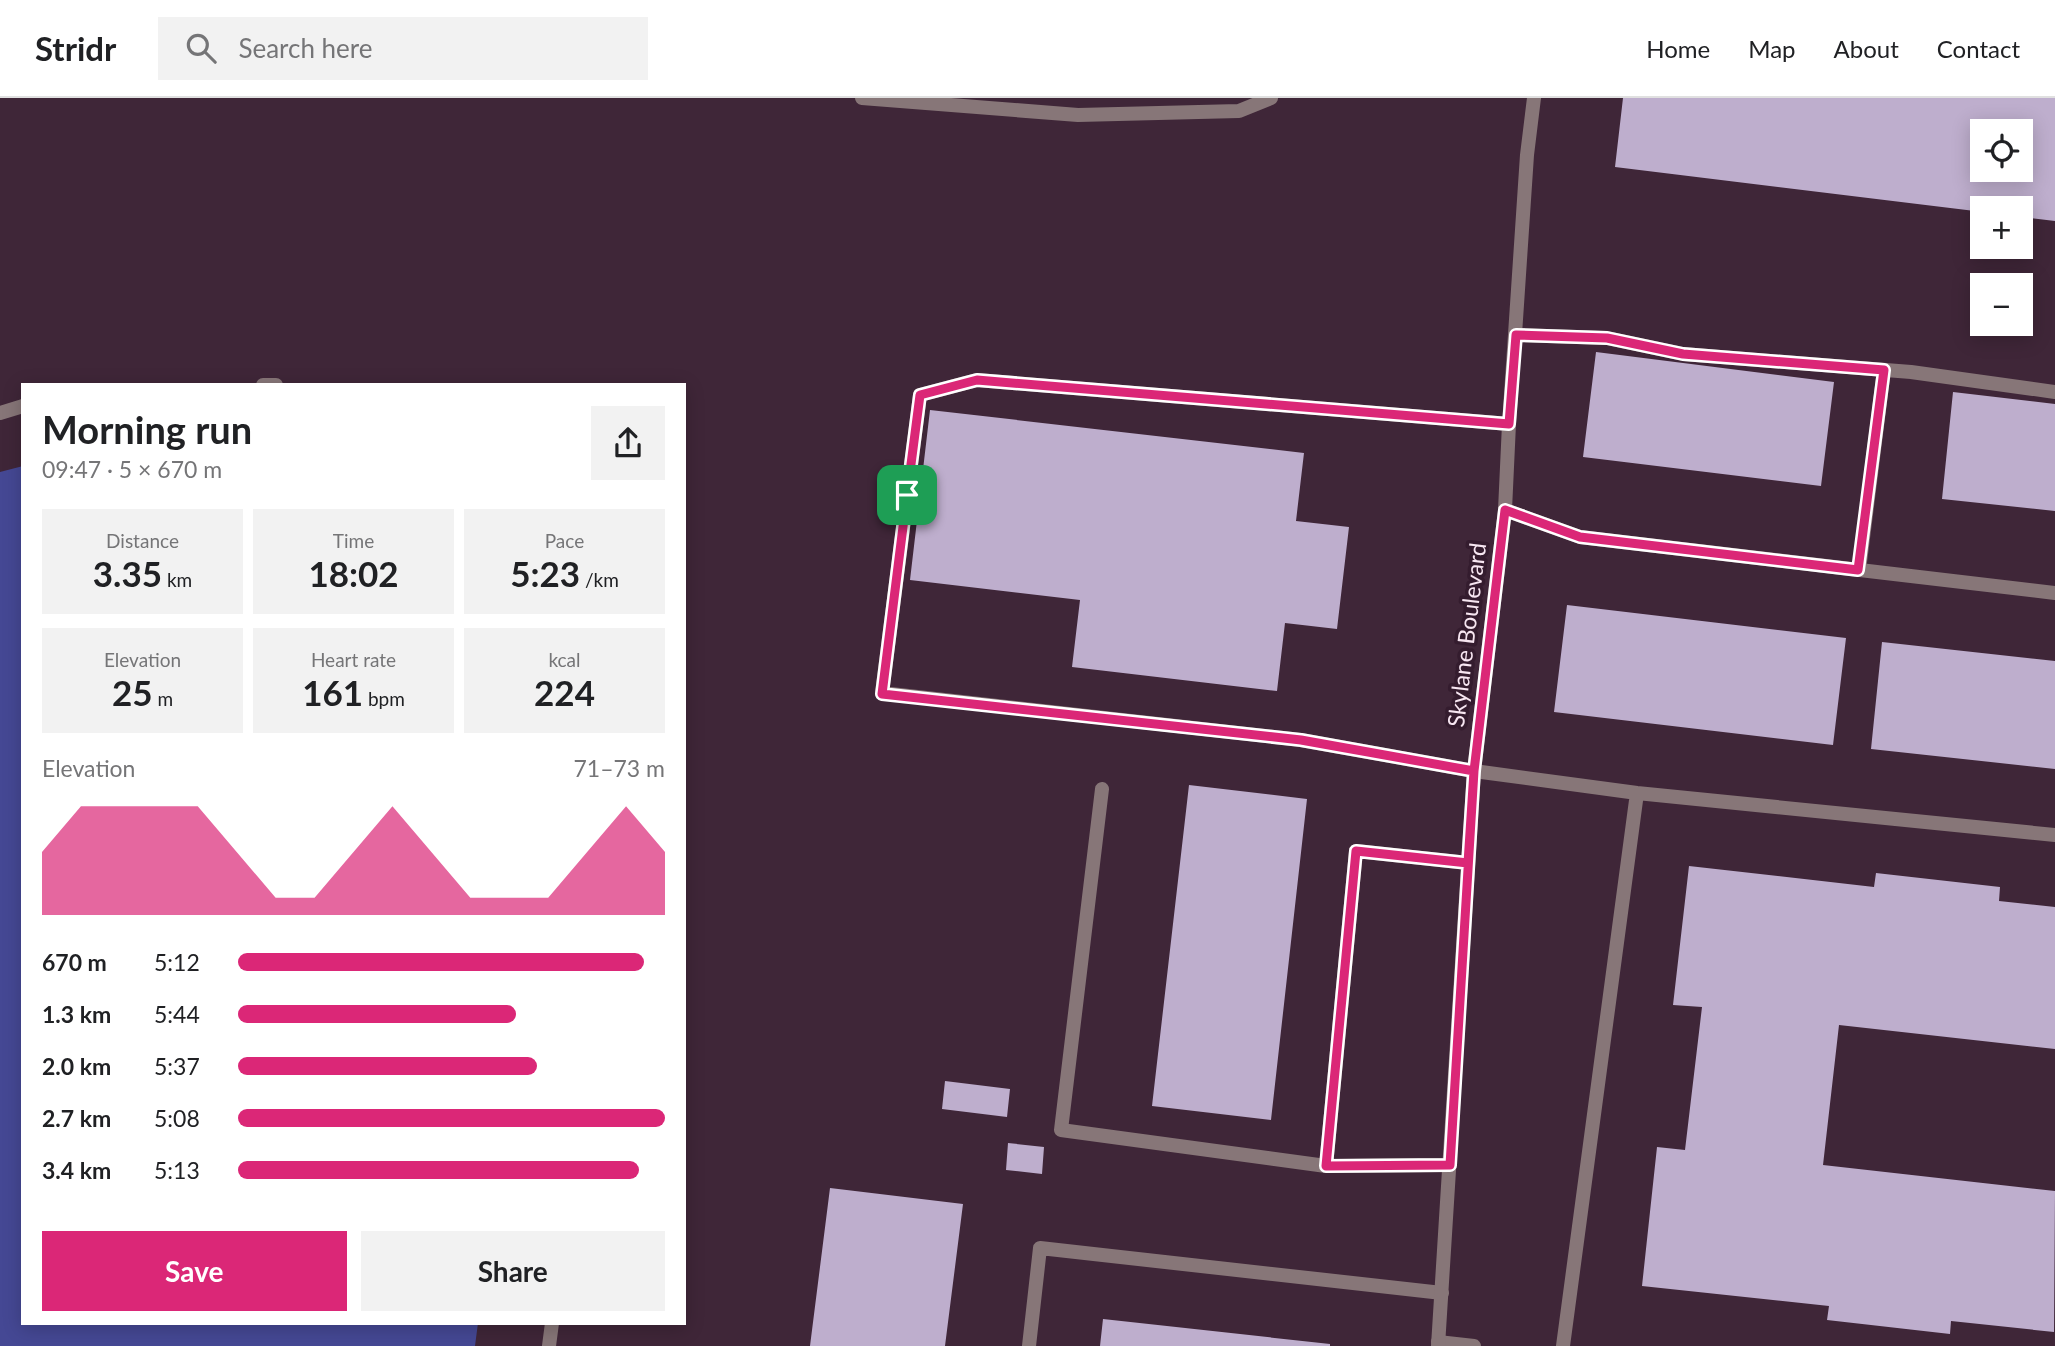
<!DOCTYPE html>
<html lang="en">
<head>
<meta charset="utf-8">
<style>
  :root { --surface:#fff; --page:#f2f2f2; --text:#202124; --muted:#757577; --line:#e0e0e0; --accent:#db2777 }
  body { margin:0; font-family:Lato,sans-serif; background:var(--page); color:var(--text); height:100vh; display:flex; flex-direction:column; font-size:26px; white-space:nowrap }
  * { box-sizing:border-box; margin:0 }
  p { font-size:23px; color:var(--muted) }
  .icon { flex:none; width:38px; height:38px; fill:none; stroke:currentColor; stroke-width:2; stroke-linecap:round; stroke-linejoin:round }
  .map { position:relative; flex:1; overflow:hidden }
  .side { position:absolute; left:21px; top:285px; width:665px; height:942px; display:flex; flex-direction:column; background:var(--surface); border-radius:0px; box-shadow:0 4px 18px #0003 }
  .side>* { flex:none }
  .buttons { position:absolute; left:1970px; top:21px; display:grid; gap:14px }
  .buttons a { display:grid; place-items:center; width:63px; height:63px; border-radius:0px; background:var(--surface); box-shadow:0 4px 18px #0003; font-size:35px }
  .pin { position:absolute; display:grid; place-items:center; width:60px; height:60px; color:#fff; margin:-30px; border-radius:14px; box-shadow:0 4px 10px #0006 }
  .round { display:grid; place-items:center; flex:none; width:74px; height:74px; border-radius:0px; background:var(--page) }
  .overview { display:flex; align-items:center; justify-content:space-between; height:119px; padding:0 21px }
  h1 { font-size:38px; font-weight:700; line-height:52px }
  .figures { display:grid; grid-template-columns:repeat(3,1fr); gap:10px; height:119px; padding:7px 21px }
  .figures div { display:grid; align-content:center; border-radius:0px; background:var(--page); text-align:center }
  .figures b { font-size:35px; font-weight:700 }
  .figures small { font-size:19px; font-weight:400 }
  .figures p { font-size:19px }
  .chart { height:196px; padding:14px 21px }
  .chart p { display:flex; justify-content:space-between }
  .chart svg { width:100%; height:126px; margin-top:7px; fill:var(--accent); opacity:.7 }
  .button { display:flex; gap:14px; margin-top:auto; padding:14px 21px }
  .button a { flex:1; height:80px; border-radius:0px; background:var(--accent); color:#fff; font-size:28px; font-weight:700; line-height:80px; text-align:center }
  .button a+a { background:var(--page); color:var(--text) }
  ul { padding:0 21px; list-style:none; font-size:23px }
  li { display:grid; grid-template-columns:112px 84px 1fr; align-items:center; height:52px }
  li i { height:18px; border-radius:9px; background:var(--accent) }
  header { display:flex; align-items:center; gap:42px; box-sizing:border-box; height:98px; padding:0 35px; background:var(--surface); border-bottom:2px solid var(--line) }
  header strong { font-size:33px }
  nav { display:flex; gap:38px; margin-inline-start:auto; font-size:24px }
  .search { width:490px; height:63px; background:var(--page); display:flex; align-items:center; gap:18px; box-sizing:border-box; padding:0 24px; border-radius:0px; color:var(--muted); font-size:26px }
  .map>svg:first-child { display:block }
</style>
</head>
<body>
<header>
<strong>Stridr</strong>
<div class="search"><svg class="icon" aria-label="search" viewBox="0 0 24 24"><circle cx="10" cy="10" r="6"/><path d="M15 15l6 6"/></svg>Search here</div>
<nav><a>Home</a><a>Map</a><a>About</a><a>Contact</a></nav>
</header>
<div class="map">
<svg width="2055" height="1248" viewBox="0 0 2055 1248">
  <rect width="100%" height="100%" fill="#3f2638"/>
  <!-- water -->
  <path fill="#454894" d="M23 368V1225H478L475 1248H0V374Z"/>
  <!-- building -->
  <path fill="#beaecd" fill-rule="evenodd" d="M1623 0H2055V123L2021 119V110H1983V114L1615 69ZM1983 33H2021V72H1983Z
    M1596 254 1834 284 1821 388 1583 359Z
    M1953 294 2055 306V413L1942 401Z
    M930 312 1304 355 1296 423 1349 429 1337 531 1285 525 1277 593 1072 569 1080 502 910 482Z
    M1567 507 1846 540 1833 647 1554 614Z
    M1882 544 2055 563V671L1871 651Z
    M1189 687 1307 701 1271 1022 1152 1008Z
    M1689 768 1874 789 1876 775 2000 789 1999 803 2055 809V951L1839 927 1823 1067 2055 1093 2054 1234 1951 1223 1950 1236 1827 1222 1829 1208 1642 1188 1657 1049 1685 1052 1702 909 1673 907Z
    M945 983 1010 991 1007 1019 942 1011Z
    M1008 1045 1044 1049 1042 1076 1006 1072Z
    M830 1090 963 1106 945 1248H810Z
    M1103 1221 1330 1246V1248H1100Z"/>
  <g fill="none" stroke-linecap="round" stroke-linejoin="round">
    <!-- service -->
    <path stroke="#877678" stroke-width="14" d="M862 0 1078 17 1239 13 1271 0
      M1516 237 1607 240 1683 256 1911 274 2055 294
      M263 287H276
      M0 315 23 308
      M1509 326 977 282 920 297 882 595 1301 642 1474 673 1637 695 2055 737
      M1505 412 1580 439 2055 495
      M1859 472 1884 272
      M1102 691 1061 1032 1326 1068 1450 1067
      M1326 1068 1356 753 1468 765
      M1438 1244 1474 1248
      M549 1248 552 1225
      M1029 1248 1040 1150 1442 1195
      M1563 1248 1637 695"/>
    <!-- minor -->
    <path stroke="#877678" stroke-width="14" d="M1438 1248 1474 673 1505 412 1509 326 1527 57 1534 0"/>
  </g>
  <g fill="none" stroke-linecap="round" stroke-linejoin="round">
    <defs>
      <path id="route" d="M907 397 882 596 1301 642 1474 673 1450 1067 1326 1068 1356 753 1468 765 1474 673 1505 412 1580 439 1858 472 1884 272 1683 256 1607 240 1516 237 1509 326 977 282 920 297 907 397"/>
    </defs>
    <!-- route casing -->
    <use href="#route" stroke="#fff" stroke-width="14"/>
    <!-- route -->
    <use href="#route" stroke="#db2777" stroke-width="9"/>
  </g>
  <g text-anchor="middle" stroke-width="7" stroke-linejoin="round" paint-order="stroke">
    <!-- street labels -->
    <g font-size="23" fill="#f7e6f1" stroke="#341c2e">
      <text transform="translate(1467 537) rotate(-83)" y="8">Skylane Boulevard</text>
    </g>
  </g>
</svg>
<div class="buttons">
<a><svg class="icon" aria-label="locate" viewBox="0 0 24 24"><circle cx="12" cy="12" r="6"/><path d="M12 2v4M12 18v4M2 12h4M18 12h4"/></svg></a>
<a>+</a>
<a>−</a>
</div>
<div class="pin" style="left:907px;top:397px;background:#1e9e55"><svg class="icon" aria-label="arrive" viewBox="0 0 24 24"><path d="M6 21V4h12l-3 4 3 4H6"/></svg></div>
<section class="side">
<div class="overview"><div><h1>Morning run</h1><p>09:47 · 5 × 670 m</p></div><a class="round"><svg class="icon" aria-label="share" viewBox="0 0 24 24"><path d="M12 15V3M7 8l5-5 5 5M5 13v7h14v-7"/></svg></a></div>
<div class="figures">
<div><p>Distance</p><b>3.35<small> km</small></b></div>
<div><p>Time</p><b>18:02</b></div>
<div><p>Pace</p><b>5:23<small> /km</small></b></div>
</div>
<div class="figures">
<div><p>Elevation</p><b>25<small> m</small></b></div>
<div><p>Heart rate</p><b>161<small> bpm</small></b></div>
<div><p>kcal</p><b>224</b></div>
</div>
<div class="chart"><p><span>Elevation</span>71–73 m</p>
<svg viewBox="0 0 160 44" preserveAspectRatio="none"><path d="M0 44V22L10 6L20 6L30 6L40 6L50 22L60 38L70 38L80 22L90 6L100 22L110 38L120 38L130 38L140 22L150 6L160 22V44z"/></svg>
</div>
<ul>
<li><b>670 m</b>5:12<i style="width:95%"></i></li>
<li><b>1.3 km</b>5:44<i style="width:65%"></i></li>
<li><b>2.0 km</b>5:37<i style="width:70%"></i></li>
<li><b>2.7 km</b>5:08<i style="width:100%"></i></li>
<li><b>3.4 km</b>5:13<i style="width:94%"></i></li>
</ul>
<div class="button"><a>Save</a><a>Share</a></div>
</section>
</div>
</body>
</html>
